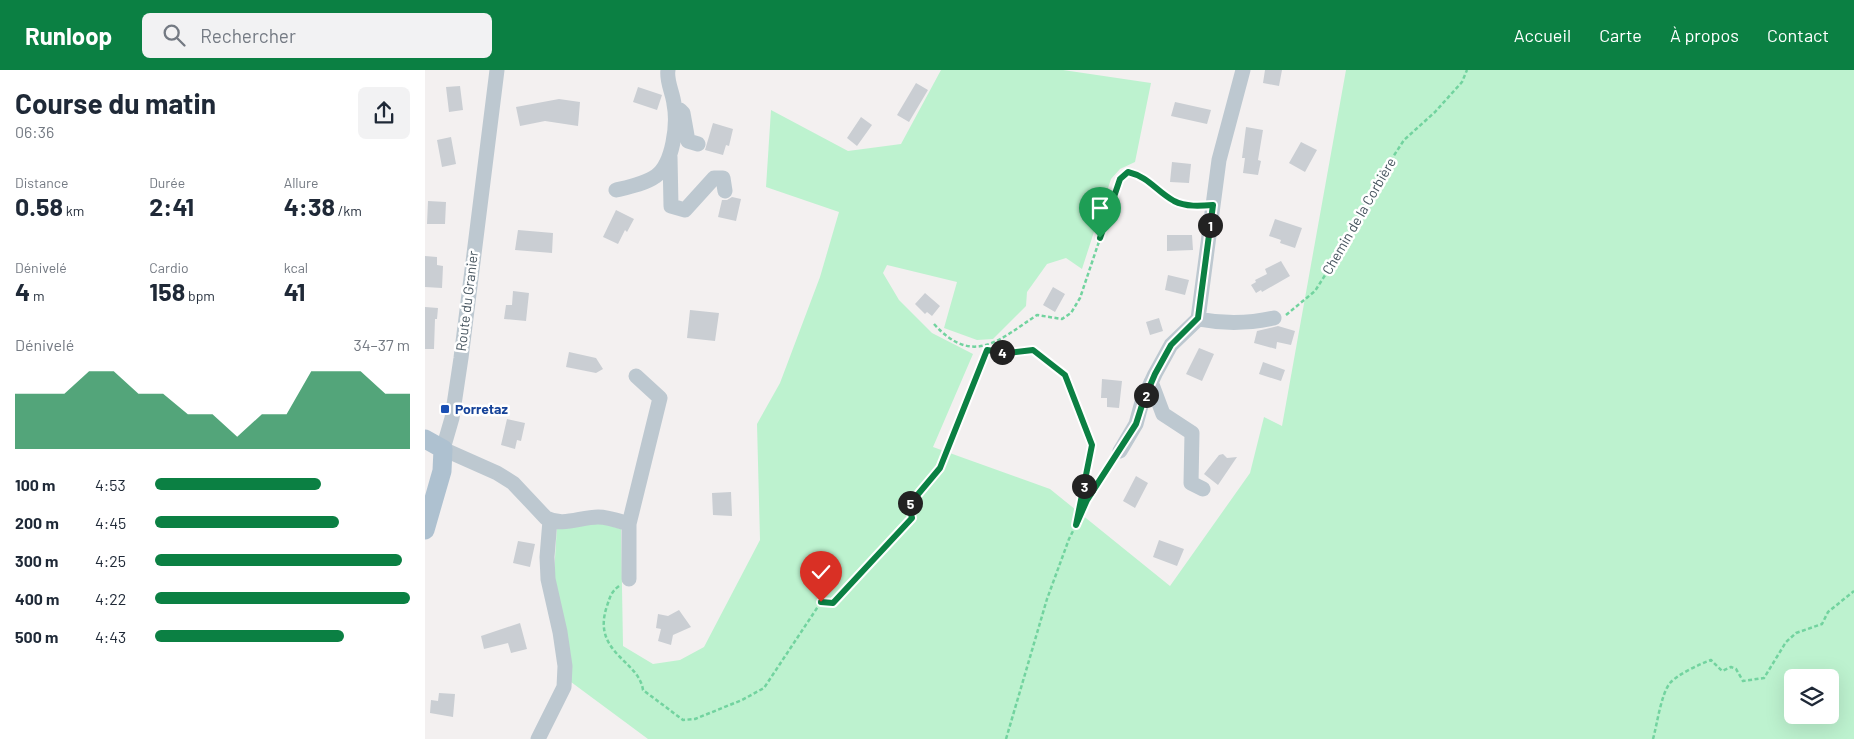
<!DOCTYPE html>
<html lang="fr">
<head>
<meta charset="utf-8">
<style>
  :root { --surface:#fff; --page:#f2f2f3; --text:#1f2937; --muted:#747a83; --accent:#0b8043 }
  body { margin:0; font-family:Barlow,sans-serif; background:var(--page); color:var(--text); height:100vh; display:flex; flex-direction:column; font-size:19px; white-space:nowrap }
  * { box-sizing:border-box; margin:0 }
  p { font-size:16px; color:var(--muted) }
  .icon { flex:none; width:28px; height:28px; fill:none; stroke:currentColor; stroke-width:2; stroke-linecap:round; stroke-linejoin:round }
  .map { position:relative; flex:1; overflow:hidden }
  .panel { display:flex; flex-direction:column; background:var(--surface); width:425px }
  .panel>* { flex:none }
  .buttons { position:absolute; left:1359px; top:599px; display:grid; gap:10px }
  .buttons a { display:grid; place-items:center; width:55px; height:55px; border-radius:8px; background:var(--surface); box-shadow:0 5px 20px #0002; font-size:25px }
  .pin { position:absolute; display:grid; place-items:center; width:42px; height:42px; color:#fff; margin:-51px -21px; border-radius:50% 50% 50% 0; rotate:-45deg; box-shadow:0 0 5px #0007 }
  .pin .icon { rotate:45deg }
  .km { position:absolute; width:25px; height:25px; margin:-12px; border-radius:50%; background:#222; color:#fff; font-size:14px; line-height:25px; text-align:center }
  .round { display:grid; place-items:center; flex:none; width:52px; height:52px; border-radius:8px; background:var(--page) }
  .head { display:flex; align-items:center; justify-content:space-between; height:85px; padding:0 15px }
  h1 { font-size:28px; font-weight:700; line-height:38px }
  .metrics { display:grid; grid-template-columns:repeat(3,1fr); gap:8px; height:85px; padding:5px 15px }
  .metrics div { display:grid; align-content:center }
  .metrics b { font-size:25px; font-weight:700 }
  .metrics small { font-size:14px; font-weight:400 }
  .metrics p { font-size:14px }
  .chart { height:140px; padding:10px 15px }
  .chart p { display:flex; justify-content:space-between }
  .chart svg { width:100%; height:90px; margin-top:5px; fill:var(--accent); opacity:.7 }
  ul { padding:0 15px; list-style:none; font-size:16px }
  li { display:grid; grid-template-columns:80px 60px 1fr; align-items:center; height:38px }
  li i { height:12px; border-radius:6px; background:var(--accent) }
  header { display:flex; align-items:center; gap:30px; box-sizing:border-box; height:70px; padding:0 25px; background:var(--accent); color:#fff }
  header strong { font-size:24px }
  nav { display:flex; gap:28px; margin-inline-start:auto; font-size:18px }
  .search { width:350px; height:45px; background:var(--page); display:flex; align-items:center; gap:12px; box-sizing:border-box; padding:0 18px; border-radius:8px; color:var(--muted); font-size:19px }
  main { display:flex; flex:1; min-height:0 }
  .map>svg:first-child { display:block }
</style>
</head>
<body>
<header>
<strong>Runloop</strong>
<div class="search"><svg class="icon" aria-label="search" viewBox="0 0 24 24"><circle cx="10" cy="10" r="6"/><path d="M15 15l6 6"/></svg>Rechercher</div>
<nav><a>Accueil</a><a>Carte</a><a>À propos</a><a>Contact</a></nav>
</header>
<main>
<section class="panel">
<div class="head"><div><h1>Course du matin</h1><p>06:36</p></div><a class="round"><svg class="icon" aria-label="share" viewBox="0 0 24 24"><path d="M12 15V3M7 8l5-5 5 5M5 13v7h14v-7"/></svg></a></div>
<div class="metrics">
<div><p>Distance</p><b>0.58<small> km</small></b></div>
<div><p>Durée</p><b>2:41</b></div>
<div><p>Allure</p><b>4:38<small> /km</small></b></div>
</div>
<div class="metrics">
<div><p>Dénivelé</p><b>4<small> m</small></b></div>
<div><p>Cardio</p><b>158<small> bpm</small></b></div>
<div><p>kcal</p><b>41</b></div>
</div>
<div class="chart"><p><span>Dénivelé</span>34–37 m</p>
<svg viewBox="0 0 160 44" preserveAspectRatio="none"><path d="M0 44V17L10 17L20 17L30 6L40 6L50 17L60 17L70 27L80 27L90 38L100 27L110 27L120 6L130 6L140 6L150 17L160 17V44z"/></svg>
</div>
<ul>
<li><b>100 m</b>4:53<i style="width:65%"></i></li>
<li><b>200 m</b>4:45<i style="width:72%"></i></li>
<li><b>300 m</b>4:25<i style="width:97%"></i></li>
<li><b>400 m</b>4:22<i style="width:100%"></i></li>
<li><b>500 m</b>4:43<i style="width:74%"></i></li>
</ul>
</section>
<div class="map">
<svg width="1429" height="669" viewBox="0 0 1429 669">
  <rect width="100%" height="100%" fill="#f3f0f0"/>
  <!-- green -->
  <path fill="#bdf2cf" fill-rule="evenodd" d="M516 0H638L726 13 710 92 695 99 686 109 657 199 641 188 622 194 602 222 601 236 568 269 552 270 519 258 532 212 462 195 458 203 474 230 507 263 548 284 508 377 625 419 745 516 825 403 839 347 857 356 921 0H1429V669H223L146 612 128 520 132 456 173 452 196 459 198 576 228 594 255 590 279 577 335 470 332 354 355 313 395 207 414 142 341 117 346 40 423 81 476 74ZM1368 608H1405V645H1368Z"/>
  <!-- building -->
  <path fill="#caced3" d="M840 0H857L854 16 838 13Z
    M491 13 503 20 484 52 472 45Z
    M35 16 38 40 24 42 21 17Z
    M213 17 237 25 232 40 208 32Z
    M134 29 155 32 153 56 120 51 95 56 91 37Z
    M750 32 786 40 782 54 746 46Z
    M436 47 447 55 432 76 422 68Z
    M288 53 308 59 304 76 301 75 298 85 280 80Z
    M821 57 838 60 833 90 836 91 833 105 818 103 820 88H817Z
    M26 67 31 94 17 97 12 70Z
    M876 72 892 80 880 102 864 93Z
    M747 92 766 94 764 113 745 112Z
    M307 127 316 129 311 151 293 147 297 130H302Z
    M3 131 21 132 20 154H2Z
    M191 140 209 149 202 162 200 160 193 174 178 167Z
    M850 149 877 158 870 178 855 173 856 170 844 166Z
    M93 160 128 163 127 183 90 180Z
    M742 165H767L768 180 742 181Z
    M0 186 12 187V195L18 196 17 218 0 217Z
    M856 191 865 206 837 222 836 220 831 223 826 215 831 212 830 210 842 204 840 199Z
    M743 205 764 210 760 225 740 220Z
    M628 217 640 224 630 242 618 235Z
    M88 221 104 223 101 251 79 249 81 235H87Z
    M500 223 515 236 507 246 502 242 500 244 490 234Z
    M0 237 13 238 12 249H10L9 279H0Z
    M265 240 294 243 290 271 262 268Z
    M734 248 738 261 725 265 721 252Z
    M853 256 870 261 866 275 852 272 851 279 829 273 832 261Z
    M774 278 789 284 777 311 761 304Z
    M144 282 171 288 178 299 171 303 141 297Z
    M838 292 860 300 856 311 834 304Z
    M677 309 697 311 694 338 682 337V328H676Z
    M82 349 100 353 96 371 92 370 90 379 76 375Z
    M798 384 802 388 812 387 793 415 779 404 794 385Z
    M711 406 723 413 710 438 698 431Z
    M306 422 307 446 288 445 287 423Z
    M734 470 759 479 752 496 728 487Z
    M93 471 110 474 105 497 88 493Z
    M254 540 266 557 248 565 246 575 233 571 236 559 231 558 233 544 243 546Z
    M95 553 102 579 86 583 83 573 59 579 56 566Z
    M14 623 30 624 28 647 5 643 6 630 13 631Z"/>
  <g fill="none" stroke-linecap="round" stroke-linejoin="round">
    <!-- path -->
    <path stroke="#72d39f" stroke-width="2.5" stroke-dasharray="4 2.5" stroke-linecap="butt" d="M861 245 890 221 918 177 942 127 979 70 1010 42 1037 12 1042 0
      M509 254C548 297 574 270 612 245L637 249 646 243 655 228 695 109 703 101C730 109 745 137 775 136
      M654 449 662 430 687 392
      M194 516C186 522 185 527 182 536 166 583 214 590 218 620L258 650 270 649 317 630 339 618 396 532 408 533 487 448 484 435 515 398 561 280 583 283 609 280 640 305 667 375 651 455
      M581 669 622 529 644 469 651 455
      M1228 669C1232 655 1236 624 1245 613 1253 604 1275 594 1286 590L1297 601 1306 597 1311 599 1318 611 1339 608 1361 572 1371 563 1397 554 1403 542 1429 521"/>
    <!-- minor -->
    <path stroke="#bdc8d0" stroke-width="15" d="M72 0 36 288 27 348 18 379 72 403 88 413 121 448C138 457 155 447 173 447 183 447 194 451 204 454
      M255 40 258 43 263 71 273 74
      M245 87 246 136 260 140 289 108H298L300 121
      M191 120C204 117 220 114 231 106 248 94 253 54 249 34 248 23 241 11 243 0
      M773 249C799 254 822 254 849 248
      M726 312 738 344 767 363 766 413 778 419
      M695 381 711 354 717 332 730 304 746 275 773 249 794 90 818 0
      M204 509V454L235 328 211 306
      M113 669 139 617 140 596 135 562 123 509 122 487 125 450"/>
    <!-- major -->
    <path stroke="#aec1d0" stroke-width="19" d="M0 369 18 379 17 401 0 460"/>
  </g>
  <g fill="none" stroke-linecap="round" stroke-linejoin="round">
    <defs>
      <path id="route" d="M396 532 408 533 487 448 484 435 515 398 562 280 583 283 608 280 640 305 667 375 651 455 662 430 711 354 718 332 730 304 746 275 773 248 788 135C775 136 761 137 749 131 731 121 724 107 703 102L695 109 675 168"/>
    </defs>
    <!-- route casing -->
    <use href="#route" stroke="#fff" stroke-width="10"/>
    <!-- route -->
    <use href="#route" stroke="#0b8043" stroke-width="6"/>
  </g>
  <!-- markers -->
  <rect fill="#1a4fb4" stroke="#fff" stroke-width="2" x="15" y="334" width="10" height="10" rx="2.5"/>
  <g text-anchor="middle" stroke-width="5" stroke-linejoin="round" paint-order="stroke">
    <!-- street labels -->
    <g font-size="14" fill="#47555f" stroke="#fff">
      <text transform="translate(934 146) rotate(-60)" y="5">Chemin de la Corbière</text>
      <text transform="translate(42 231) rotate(-83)" y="5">Route du Granier</text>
    </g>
    <!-- transit labels -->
    <g font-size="14" font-weight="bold" fill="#164399" stroke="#fff" text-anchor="start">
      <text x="30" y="344">Porretaz</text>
    </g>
  </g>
</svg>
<div class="buttons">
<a><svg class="icon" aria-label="layers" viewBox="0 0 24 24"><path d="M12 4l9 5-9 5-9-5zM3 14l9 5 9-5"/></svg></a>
</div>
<div class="pin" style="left:675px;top:168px;background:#1e9e55"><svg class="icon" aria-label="arrive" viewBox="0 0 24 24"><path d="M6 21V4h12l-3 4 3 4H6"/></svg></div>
<div class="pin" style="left:396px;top:532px;background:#d93025"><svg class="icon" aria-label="check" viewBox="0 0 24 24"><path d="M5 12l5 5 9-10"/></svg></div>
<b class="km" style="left:785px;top:155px">1</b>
<b class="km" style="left:721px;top:325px">2</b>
<b class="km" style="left:659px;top:416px">3</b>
<b class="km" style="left:577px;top:282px">4</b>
<b class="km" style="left:485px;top:433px">5</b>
</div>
</main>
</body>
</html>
